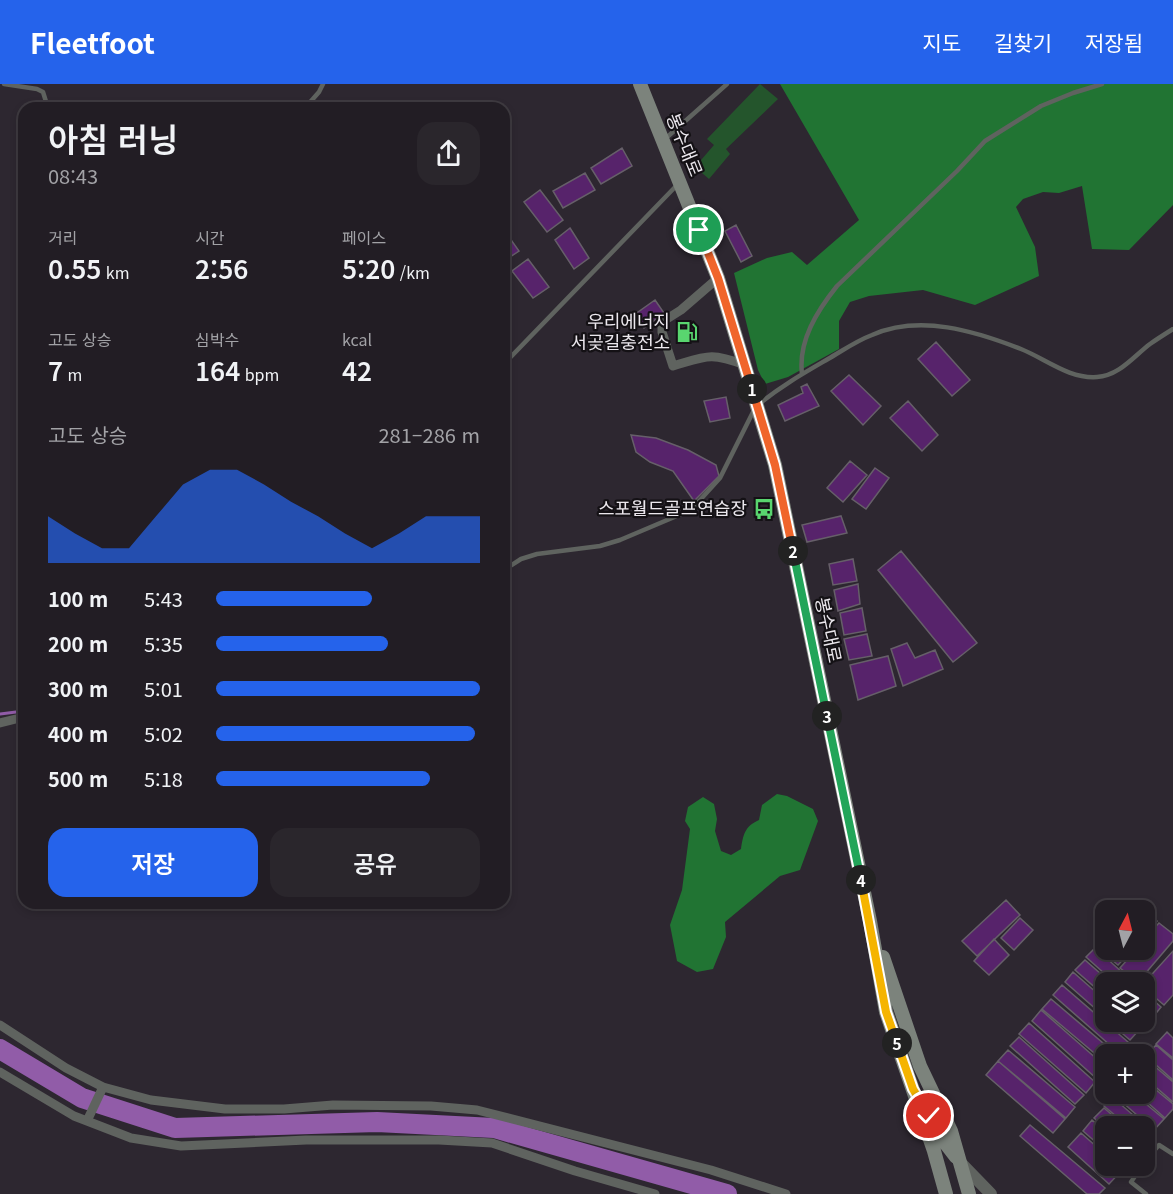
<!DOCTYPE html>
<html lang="ko">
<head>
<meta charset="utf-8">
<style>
  :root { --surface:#221d24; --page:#2a262c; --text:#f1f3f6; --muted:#a2a2a6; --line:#3f3b41; --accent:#2563eb }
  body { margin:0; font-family:Georgia,"Noto Sans KR",serif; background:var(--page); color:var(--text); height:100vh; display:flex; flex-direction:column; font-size:22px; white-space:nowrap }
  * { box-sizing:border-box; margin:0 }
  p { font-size:20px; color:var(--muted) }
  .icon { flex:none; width:33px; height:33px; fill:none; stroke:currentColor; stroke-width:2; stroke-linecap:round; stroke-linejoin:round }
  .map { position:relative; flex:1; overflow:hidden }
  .panel { position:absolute; left:18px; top:18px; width:492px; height:807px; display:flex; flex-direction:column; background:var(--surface); border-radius:18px; box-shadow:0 3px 9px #0003,0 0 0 2px var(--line) }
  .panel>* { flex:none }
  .needle { width:39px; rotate:7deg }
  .buttons { position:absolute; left:1095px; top:816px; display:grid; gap:12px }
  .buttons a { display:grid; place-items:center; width:60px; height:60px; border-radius:12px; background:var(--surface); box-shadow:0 3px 9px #0003,0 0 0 2px var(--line); font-size:30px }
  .pin { position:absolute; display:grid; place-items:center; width:51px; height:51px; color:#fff; margin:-26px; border:3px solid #fff; border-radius:50%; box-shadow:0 2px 6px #0007 }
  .km { position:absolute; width:30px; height:30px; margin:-15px; border-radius:50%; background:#222; color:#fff; font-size:16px; line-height:30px; text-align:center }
  .round { display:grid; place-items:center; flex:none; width:63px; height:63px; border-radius:18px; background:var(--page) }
  .overview { display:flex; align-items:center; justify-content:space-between; height:102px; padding:0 30px }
  h1 { font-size:33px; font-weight:600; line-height:45px }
  .stats { display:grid; grid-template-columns:repeat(3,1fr); gap:9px; height:102px; padding:6px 30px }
  .stats div { display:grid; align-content:center }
  .stats b { font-size:26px; font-weight:600 }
  .stats small { font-size:16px; font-weight:400 }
  .stats p { font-size:16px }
  .chart { height:168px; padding:12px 30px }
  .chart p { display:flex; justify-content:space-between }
  .chart svg { width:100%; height:108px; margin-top:6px; fill:var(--accent); opacity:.7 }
  .primary-button { display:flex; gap:12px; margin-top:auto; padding:12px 30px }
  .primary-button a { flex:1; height:69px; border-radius:18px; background:var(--accent); color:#fff; font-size:24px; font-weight:600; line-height:69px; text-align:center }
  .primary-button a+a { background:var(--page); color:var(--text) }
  ul { padding:0 30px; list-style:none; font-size:20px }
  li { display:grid; grid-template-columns:96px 72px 1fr; align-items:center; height:45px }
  li i { height:15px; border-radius:8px; background:var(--accent) }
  header { display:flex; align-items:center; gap:36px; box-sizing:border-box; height:84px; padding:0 30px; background:var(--accent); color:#fff }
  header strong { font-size:28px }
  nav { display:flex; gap:33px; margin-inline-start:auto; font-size:21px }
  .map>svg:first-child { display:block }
</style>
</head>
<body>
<header>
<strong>Fleetfoot</strong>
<nav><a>지도</a><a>길찾기</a><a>저장됨</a></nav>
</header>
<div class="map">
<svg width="1173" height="1110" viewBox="0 0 1173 1110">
  <rect width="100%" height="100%" fill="#2d2730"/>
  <!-- green -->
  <path fill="#24552c" d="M760 0 778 15 726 65 730 70 709 95 695 83 714 61 707 55Z"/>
  <!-- forest -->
  <path fill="#217433" d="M780 0H1173V121L1129 166 1092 165 1082 102 1059 109 1043 108 1023 115 1016 123 1035 163 1039 192 975 221 923 206 869 212 850 218 839 237V265L788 293 765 300 758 286 734 189 767 174 792 168 807 181 859 136Z
    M777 710 787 712 813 725 818 737 800 786 780 792 725 838 726 853 713 885 697 888 677 877 670 841 682 806 690 745 685 737 688 723 703 713 714 720 717 735 715 747 721 767 731 771 741 765C743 751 745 742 759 736L762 721Z"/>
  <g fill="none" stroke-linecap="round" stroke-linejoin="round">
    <!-- stream -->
    <path stroke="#915ca8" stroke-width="3" d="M0 630 24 627"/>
    <!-- river -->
    <path stroke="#915ca8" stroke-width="20" d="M0 965 82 1014 175 1044 377 1038 494 1044 727 1110"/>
  </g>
  <!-- building -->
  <path fill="#57236b" stroke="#665f69" stroke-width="1.5" d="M622 64 632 82 601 100 591 84Z
    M585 89 595 106 563 124 553 107Z
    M540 106 563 136 547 148 524 118Z
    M736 141 752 172 741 178 725 147Z
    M570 144 589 174 574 185 555 156Z
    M504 146 519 167 504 177Z
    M528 175 549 203 533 214 512 187Z
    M655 216 664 229 644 244 634 231Z
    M936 258 970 296 952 312 918 275Z
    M849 291 881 322 863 341 831 307Z
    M807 300 819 322 785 337 778 321 803 309 801 303Z
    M726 313 730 334 710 338 704 317Z
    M908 317 938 351 922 367 890 334Z
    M631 351 656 354 688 366 716 381 719 392 694 417 673 387 650 378 636 368Z
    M850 377 867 391 843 418 827 404Z
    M875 384 889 394 866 425 852 415Z
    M841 432 847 449 807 458 802 441Z
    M901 467 977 559 953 578 878 486Z
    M853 475 857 497 833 501 829 480Z
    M858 500 860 520 838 527 834 506Z
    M862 524 866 547 844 551 840 529Z
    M867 550 872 572 849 576 844 555Z
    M907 559 915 574 935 566 943 585 903 602 891 565Z
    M888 572 896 602 858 616 850 581Z
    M1006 816 1020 831 977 872 962 857Z
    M1135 819 1144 826H1128Z
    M1144 827 1157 837 1144 851Z
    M1020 834 1033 846 1014 866 1001 854Z
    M1159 839 1173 850V857L1138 898 1120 884 1136 866H1144V855Z
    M1106 852V866H1132L1118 881 1096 863Z
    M994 855 1009 871 989 891 974 877Z
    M1095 864 1133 898H1114L1086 873Z
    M1173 867V911L1164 921 1144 904V899Z
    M1085 876 1110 898H1106V913L1075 886Z
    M1073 888 1106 917V934L1065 898Z
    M1062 901 1128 958 1119 969 1053 911Z
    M1144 908 1161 923 1153 933 1144 926Z
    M1051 915 1116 970H1106V979L1042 925Z
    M1041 926 1106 983V987L1097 995 1032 937Z
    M1144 929 1150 934 1140 944 1133 938H1144Z
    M1109 938H1129L1139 946 1130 956Z
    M1029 939 1095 998 1086 1009 1019 950Z
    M1167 948 1173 954V974L1156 960Z
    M1019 953 1084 1011 1075 1020 1010 962Z
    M1156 961 1173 976V996L1146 972Z
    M1008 966 1075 1023 1066 1034 998 977Z
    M1145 974 1173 998V1018L1144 993Z
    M998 977 1065 1035 1053 1049 986 991Z
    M1144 996 1173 1020V1025L1165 1034 1138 1010H1144Z
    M1113 1010H1134L1164 1035 1154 1046Z
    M1112 1013 1153 1048 1145 1057 1144 1042H1128L1104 1022Z
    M1104 1024 1125 1042H1106V1044L1094 1034Z
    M1092 1036 1106 1048V1067L1083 1047Z
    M1030 1041 1105 1104 1099 1110H1087L1020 1052Z
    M1081 1049 1106 1071V1082H1117L1122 1086 1109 1100 1068 1063Z"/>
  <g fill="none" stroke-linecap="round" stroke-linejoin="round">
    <!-- service -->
    <path stroke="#5f635f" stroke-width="4.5" d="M4 0 37 5 43 8 48 24
      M305 24 319 8 323 0
      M665 55 727 0
      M504 280 678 100
      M802 290C798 257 817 227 837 202L957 87 985 57 1041 22 1073 9 1102 0
      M759 320C781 302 804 289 828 275 842 267 856 257 872 251 920 230 975 247 1021 265 1046 275 1069 295 1097 293 1119 292 1134 272 1150 260 1157 255 1165 250 1173 245
      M504 486 521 475 537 470 600 462 620 456 691 426 720 394 754 326
      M1144 1078 1159 1061 1173 1070
      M1142 1082 1131 1098 1146 1110"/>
    <!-- minor -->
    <path stroke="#5f635f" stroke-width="9" d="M718 194 681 226 662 238V248L673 282C707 272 710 268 745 281
      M0 639 24 633
      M0 941 66 984 103 1003 151 1016 225 1025H284L333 1021 431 1022 477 1026 711 1086 786 1110
      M0 988 74 1032 87 1037
      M103 1003 87 1037 131 1054 181 1062 306 1056H439L492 1059 575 1087 655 1110"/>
    <!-- tertiary -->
    <path stroke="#5f635f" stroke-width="12" d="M959 1077 991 1110"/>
    <!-- secondary -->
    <path stroke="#7c837c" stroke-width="14" d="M640 0 718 194 775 381 870 837 886 928 934 1067 946 1110
      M883 873 920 982 951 1047 969 1110
      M927 1029 939 1051 956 1073"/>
  </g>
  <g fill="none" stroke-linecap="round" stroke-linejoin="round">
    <defs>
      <path id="split-1" d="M699 146 718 194 752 305"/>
      <path id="split-2" d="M752 305 775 381 793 467"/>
      <path id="split-3" d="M793 467 827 632"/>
      <path id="split-4" d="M827 632 861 796"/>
      <path id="split-5" d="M861 796 886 928 897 959"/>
      <path id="split-6" d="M897 959 913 1005 929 1032"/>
    </defs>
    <!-- split-1 casing -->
    <use href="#split-1" stroke="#fff" stroke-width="12"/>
    <!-- split-2 casing -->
    <use href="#split-2" stroke="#fff" stroke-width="12"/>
    <!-- split-3 casing -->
    <use href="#split-3" stroke="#fff" stroke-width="12"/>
    <!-- split-4 casing -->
    <use href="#split-4" stroke="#fff" stroke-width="12"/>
    <!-- split-5 casing -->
    <use href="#split-5" stroke="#fff" stroke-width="12"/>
    <!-- split-6 casing -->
    <use href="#split-6" stroke="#fff" stroke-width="12"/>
    <!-- split-1 -->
    <use href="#split-1" stroke="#f0652b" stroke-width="8"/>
    <!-- split-2 -->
    <use href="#split-2" stroke="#f0652b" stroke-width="8"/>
    <!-- split-3 -->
    <use href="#split-3" stroke="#22a559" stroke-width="8"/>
    <!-- split-4 -->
    <use href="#split-4" stroke="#22a559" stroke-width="8"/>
    <!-- split-5 -->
    <use href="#split-5" stroke="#f5b400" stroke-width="8"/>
    <!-- split-6 -->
    <use href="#split-6" stroke="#f5b400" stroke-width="8"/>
  </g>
  <!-- icons -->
  <defs>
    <symbol id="fuel-bare" viewBox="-9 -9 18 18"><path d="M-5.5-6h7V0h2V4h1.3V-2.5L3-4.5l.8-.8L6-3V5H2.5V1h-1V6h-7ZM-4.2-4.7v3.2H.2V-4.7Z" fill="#59d56f" stroke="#141115" stroke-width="2.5" paint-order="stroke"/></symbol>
    <symbol id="bus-bare" viewBox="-9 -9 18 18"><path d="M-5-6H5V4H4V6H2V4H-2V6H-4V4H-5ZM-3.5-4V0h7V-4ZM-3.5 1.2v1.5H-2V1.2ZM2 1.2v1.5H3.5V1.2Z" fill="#59d56f" stroke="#141115" stroke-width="2.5" paint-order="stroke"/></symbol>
  </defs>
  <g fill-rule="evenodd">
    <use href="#fuel-bare" x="672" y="233" width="30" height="30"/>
    <use href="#bus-bare" x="749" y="410" width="30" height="30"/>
  </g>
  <g text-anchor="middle" stroke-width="4.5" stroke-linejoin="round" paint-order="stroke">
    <!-- street labels -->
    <g font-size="18" fill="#ebe7ed" stroke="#141115">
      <text transform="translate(684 61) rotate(68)" y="6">봉수대로</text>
      <text transform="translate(828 546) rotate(78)" y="6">봉수대로</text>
    </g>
    <!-- poi labels -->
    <g font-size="18" fill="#ebe7ed" stroke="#141115" text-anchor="end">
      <text x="670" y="244">우리에너지<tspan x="670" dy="21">서곶길충전소</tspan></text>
      <text x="747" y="431">스포월드골프연습장</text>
    </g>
  </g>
</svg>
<div class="buttons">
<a><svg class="needle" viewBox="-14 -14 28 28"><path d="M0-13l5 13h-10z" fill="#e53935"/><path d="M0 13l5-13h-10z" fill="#a2a2a6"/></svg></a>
<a><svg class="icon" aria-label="layers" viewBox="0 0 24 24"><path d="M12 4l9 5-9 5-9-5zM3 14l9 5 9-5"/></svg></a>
<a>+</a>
<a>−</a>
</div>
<div class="pin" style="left:699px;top:146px;background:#1e9e55"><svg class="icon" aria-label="arrive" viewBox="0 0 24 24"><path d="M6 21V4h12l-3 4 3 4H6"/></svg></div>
<div class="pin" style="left:929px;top:1032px;background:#d93025"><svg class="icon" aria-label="check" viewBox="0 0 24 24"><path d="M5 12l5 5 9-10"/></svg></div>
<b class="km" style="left:752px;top:305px">1</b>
<b class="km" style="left:793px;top:467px">2</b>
<b class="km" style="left:827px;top:632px">3</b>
<b class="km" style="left:861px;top:796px">4</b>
<b class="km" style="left:897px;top:959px">5</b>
<section class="panel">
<div class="overview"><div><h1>아침 러닝</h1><p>08:43</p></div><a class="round"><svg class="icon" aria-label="share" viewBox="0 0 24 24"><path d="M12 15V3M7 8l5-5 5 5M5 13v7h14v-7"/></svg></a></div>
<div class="stats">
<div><p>거리</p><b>0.55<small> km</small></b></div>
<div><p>시간</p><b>2:56</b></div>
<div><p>페이스</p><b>5:20<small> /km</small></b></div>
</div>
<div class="stats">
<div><p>고도 상승</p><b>7<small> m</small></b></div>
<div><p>심박수</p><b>164<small> bpm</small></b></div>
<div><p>kcal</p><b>42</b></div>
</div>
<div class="chart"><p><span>고도 상승</span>281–286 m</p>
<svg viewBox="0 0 160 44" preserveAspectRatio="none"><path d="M0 44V25L10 32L20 38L30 38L40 25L50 12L60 6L70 6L80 12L90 19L100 25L110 32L120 38L130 32L140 25L150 25L160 25V44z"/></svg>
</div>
<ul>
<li><b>100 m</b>5:43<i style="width:59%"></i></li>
<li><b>200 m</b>5:35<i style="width:65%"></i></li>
<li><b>300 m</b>5:01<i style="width:100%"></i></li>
<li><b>400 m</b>5:02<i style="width:98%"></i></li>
<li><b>500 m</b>5:18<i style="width:81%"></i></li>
</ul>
<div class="primary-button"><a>저장</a><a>공유</a></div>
</section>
</div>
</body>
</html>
